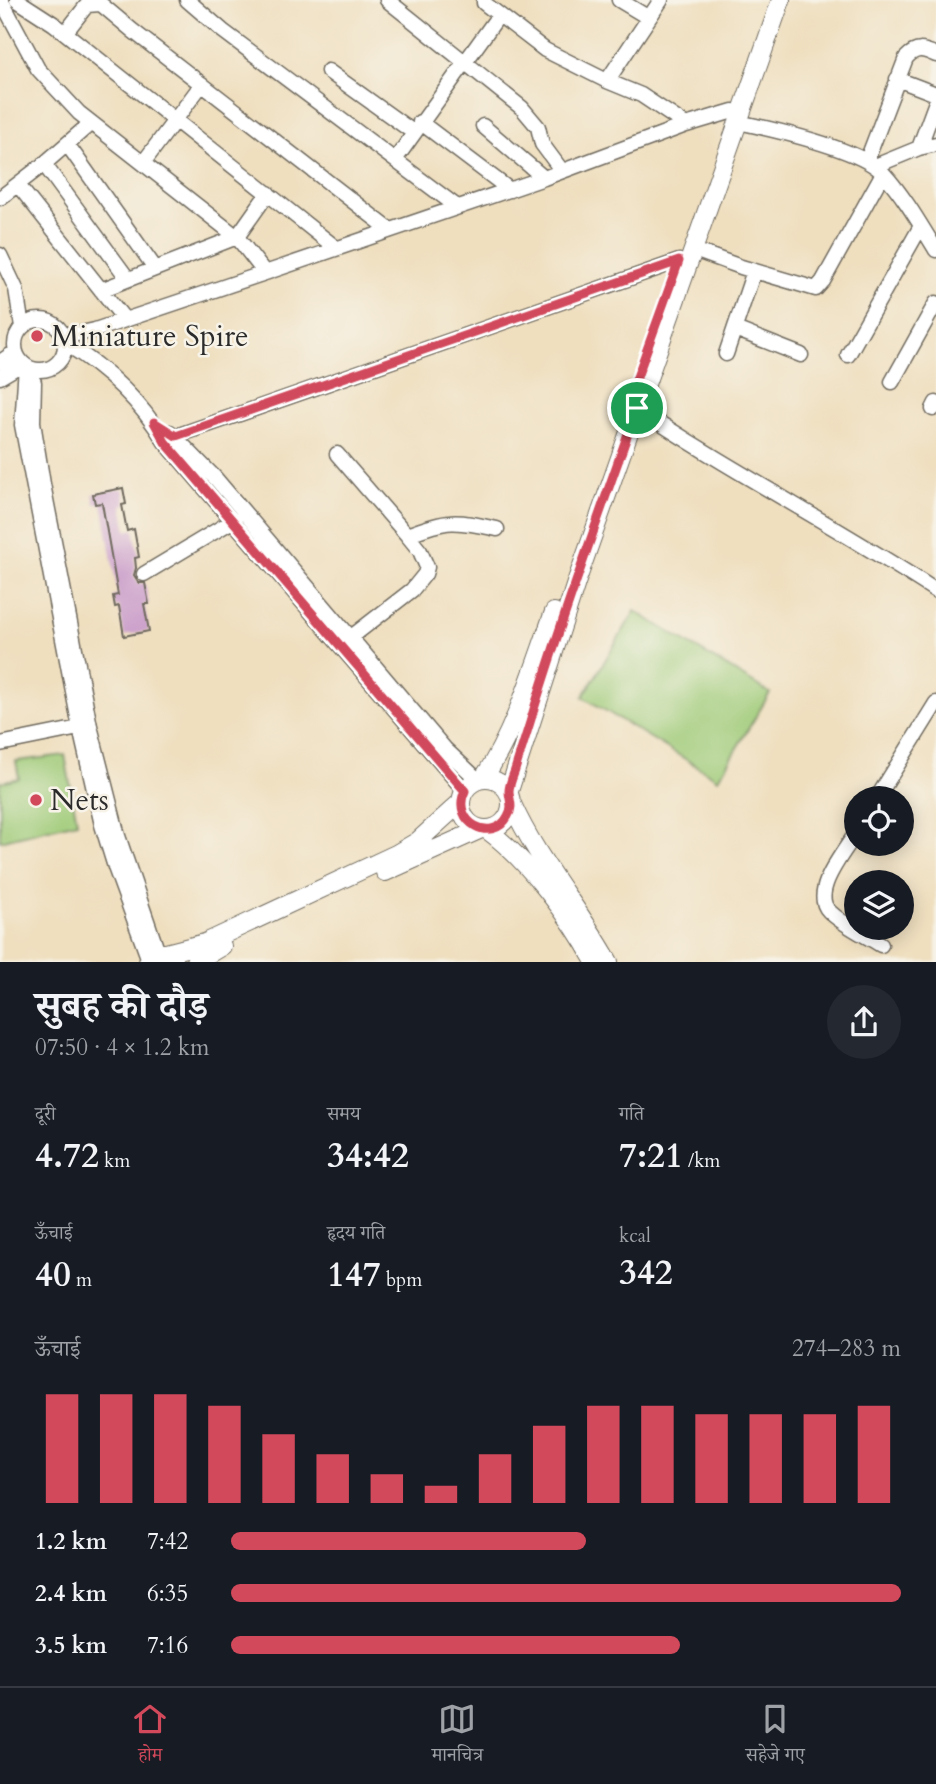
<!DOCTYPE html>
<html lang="hi">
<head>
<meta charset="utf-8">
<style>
  :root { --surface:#171b24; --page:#242831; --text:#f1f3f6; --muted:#9ea1a6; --line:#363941; --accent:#d1495b }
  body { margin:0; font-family:Cardo,"Noto Serif Devanagari",serif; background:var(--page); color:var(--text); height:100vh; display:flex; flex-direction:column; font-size:26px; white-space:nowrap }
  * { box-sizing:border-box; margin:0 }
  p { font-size:23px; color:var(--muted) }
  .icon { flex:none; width:38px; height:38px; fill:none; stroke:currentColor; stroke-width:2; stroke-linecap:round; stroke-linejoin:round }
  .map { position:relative; height:962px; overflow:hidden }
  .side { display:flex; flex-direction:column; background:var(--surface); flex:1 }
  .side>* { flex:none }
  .buttons { position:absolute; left:844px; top:786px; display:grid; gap:14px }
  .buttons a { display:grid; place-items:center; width:70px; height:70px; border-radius:50%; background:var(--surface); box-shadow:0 4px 18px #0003; font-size:35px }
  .pin { position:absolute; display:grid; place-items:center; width:60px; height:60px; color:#fff; margin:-30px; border:4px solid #fff; border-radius:50%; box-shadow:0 2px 7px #0007 }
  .round { display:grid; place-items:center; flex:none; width:74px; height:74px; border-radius:37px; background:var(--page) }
  .summary { display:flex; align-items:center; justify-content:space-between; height:119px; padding:0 35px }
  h1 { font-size:38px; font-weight:700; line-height:52px }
  .metrics { display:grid; grid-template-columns:repeat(3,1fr); gap:10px; height:119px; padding:7px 35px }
  .metrics div { display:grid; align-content:center }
  .metrics b { font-size:35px; font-weight:700 }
  .metrics small { font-size:19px; font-weight:400 }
  .metrics p { font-size:19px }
  .chart { height:196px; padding:14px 35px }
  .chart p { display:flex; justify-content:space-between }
  .chart svg { width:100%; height:126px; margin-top:7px; stroke:var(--accent); stroke-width:6 }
  ul { padding:0 35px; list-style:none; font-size:23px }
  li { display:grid; grid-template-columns:112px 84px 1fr; align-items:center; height:52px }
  li i { height:18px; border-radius:9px; background:var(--accent) }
  .tab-bar { display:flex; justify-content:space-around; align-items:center; height:98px; border-top:2px solid var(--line); background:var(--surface); font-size:19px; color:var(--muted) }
  .tab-bar a { display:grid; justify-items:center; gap:4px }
  .tab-bar .current { color:var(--accent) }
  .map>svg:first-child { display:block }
</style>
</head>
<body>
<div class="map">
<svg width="936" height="962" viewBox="0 0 936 962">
  <rect width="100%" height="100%" fill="#f7f3e8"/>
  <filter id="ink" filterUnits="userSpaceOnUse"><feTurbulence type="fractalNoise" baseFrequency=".0143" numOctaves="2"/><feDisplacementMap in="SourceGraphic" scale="14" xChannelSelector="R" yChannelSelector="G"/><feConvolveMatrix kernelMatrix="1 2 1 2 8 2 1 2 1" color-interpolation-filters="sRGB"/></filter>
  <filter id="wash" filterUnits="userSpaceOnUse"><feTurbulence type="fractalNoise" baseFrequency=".00686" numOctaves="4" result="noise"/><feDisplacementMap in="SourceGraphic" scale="28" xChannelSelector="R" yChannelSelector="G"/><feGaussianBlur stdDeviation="1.57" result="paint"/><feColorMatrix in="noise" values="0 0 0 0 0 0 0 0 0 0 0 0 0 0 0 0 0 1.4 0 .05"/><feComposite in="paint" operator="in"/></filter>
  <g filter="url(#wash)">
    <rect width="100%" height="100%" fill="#efdfbf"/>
    <!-- green -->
    <path fill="#9eca77" stroke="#647a51" stroke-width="2" d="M635 611 770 693 718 779 583 697Z
      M65 755 77 822 0 841V782L19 778 16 761Z"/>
    <g id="blocks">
      <!-- building -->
      <path fill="#ca9dca" d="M123 488 126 504 122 505 127 531 134 529 139 557 135 558 136 568 134 575 139 583H145L149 604H144L149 631 124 636 119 606 115 607 113 596 118 595 102 503 95 504 93 494Z"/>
    </g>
  </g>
  <g filter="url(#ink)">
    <use href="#blocks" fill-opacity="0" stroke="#706a5f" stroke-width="2"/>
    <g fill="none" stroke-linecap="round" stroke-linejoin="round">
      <defs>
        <path id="minor" d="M1 0 38 69 79 113 237 237 265 273
          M17 0 54 24 336 248
          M96 0 133 31 390 230
          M187 0 223 31 456 206
          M387 0 522 108 538 127 542 144 562 171
          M484 0V3L545 50 607 81 641 95 686 125
          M619 0 649 18
          M69 28 87 5 100 4
          M328 71 413 132
          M897 79 936 94
          M607 81 661 0
          M420 122 510 190
          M738 122C771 129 862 149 884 174 904 196 920 224 936 250
          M483 126 544 178
          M67 144 155 268
          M919 148 936 102
          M395 160 499 15
          M867 160 906 58C916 47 923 49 936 55
          M143 163 202 84
          M44 164 128 279
          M875 166 919 148 936 144
          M18 185 125 320
          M0 198 44 164 91 123
          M694 250 741 267 816 289 823 281 883 173
          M0 255 16 289 22 327
          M101 290 237 237 268 193
          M15 345a25 25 0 1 1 50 0a25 25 0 1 1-50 0Z
          M735 329 801 355
          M64 337 95 330 265 273 544 178 686 125 733 111
          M65 343C105 368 141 401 165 442L465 791
          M726 354 754 271
          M848 355 921 226
          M0 362 15 352
          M26 366 22 425 80 728 102 825 115 867 149 960
          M0 377 22 364
          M34 382 33 422 43 484 90 726 118 836 158 953
          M892 382 936 303
          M628 402C728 470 835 525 936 591
          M933 409 936 403
          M170 432 216 479 445 749 478 780
          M165 442 176 436 679 261
          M337 454 407 535 420 551 427 567 425 574 412 590 350 638
          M407 535C447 519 456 520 497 529
          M144 574 234 520
          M0 744 89 726
          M877 798 936 703
          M856 833C845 851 810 892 829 911 843 925 865 935 881 945"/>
        <path id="major" d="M461 804a25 25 0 1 1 50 0a25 25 0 1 1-50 0Z
          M483 779C517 727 533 669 554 612
          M509 791 576 583 781 0
          M512 804C537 860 579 908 609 962
          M486 829C527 859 571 917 595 962
          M385 872 481 829
          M166 953 205 943 396 854 418 841 461 802
          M148 962 158 953H166L174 959
          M195 962 222 946"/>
      </defs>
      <!-- minor casing -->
      <use href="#minor" stroke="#706a5f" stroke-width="17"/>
      <!-- major casing -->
      <use href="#major" stroke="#706a5f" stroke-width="20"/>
      <!-- minor -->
      <use href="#minor" stroke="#fff" stroke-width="14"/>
      <!-- major -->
      <use href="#major" stroke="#fff" stroke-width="18"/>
    </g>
  </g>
  <g fill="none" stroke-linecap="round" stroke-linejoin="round" filter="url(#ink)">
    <defs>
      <path id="route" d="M679 261 628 402 637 408C602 508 565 608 534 709 528 730 521 750 515 770 513 776 509 785 509 791 509 800 514 806 508 816 493 845 450 822 465 791L165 442 154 422 176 436Z"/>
    </defs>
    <!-- route casing -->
    <use href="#route" stroke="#fff" stroke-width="14"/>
    <!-- route -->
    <use href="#route" stroke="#d1495b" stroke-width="9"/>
  </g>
  <!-- markers -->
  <g fill="#d1495b" stroke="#f7f3e8" stroke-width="2.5">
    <circle cx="37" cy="336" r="7"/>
    <circle cx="36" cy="800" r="7"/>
  </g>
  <g text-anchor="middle" stroke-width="5" stroke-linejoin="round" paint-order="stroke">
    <!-- poi labels -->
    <g font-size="30" fill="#2b2b2b" stroke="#f7f3e8" text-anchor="start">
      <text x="51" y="346">Miniature Spire</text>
      <text x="50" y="810">Nets</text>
    </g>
  </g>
</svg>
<div class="buttons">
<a><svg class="icon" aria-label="locate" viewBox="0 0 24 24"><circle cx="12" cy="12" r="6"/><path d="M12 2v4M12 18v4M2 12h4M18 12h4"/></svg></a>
<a><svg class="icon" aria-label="layers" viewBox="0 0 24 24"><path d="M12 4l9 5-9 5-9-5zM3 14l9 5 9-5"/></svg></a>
</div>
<div class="pin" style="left:637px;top:408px;background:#1e9e55"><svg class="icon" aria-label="arrive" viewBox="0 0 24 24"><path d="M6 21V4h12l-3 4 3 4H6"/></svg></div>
</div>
<section class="side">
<div class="summary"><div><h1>सुबह की दौड़</h1><p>07:50 · 4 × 1.2 km</p></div><a class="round"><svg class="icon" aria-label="share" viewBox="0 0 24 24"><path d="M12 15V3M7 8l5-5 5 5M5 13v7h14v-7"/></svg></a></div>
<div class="metrics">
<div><p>दूरी</p><b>4.72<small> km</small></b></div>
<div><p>समय</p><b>34:42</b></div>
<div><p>गति</p><b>7:21<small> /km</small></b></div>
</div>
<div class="metrics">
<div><p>ऊँचाई</p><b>40<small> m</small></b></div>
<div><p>हृदय गति</p><b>147<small> bpm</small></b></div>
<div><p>kcal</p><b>342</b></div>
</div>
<div class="chart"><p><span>ऊँचाई</span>274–283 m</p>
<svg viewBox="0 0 160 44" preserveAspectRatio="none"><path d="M5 44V6M15 44V6M25 44V6M35 44V10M45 44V20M55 44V27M65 44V34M75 44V38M85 44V27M95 44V17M105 44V10M115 44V10M125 44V13M135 44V13M145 44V13M155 44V10"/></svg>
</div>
<ul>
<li><b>1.2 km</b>7:42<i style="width:53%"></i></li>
<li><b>2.4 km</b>6:35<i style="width:100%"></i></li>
<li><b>3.5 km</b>7:16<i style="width:67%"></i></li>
</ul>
</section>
<nav class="tab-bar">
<a class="current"><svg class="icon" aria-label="home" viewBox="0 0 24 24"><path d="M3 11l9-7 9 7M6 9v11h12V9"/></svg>होम</a>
<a><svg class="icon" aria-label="map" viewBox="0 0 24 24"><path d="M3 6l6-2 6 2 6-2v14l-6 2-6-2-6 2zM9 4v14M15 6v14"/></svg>मानचित्र</a>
<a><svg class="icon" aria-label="saved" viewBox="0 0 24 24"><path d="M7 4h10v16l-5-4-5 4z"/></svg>सहेजे गए</a>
</nav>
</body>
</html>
